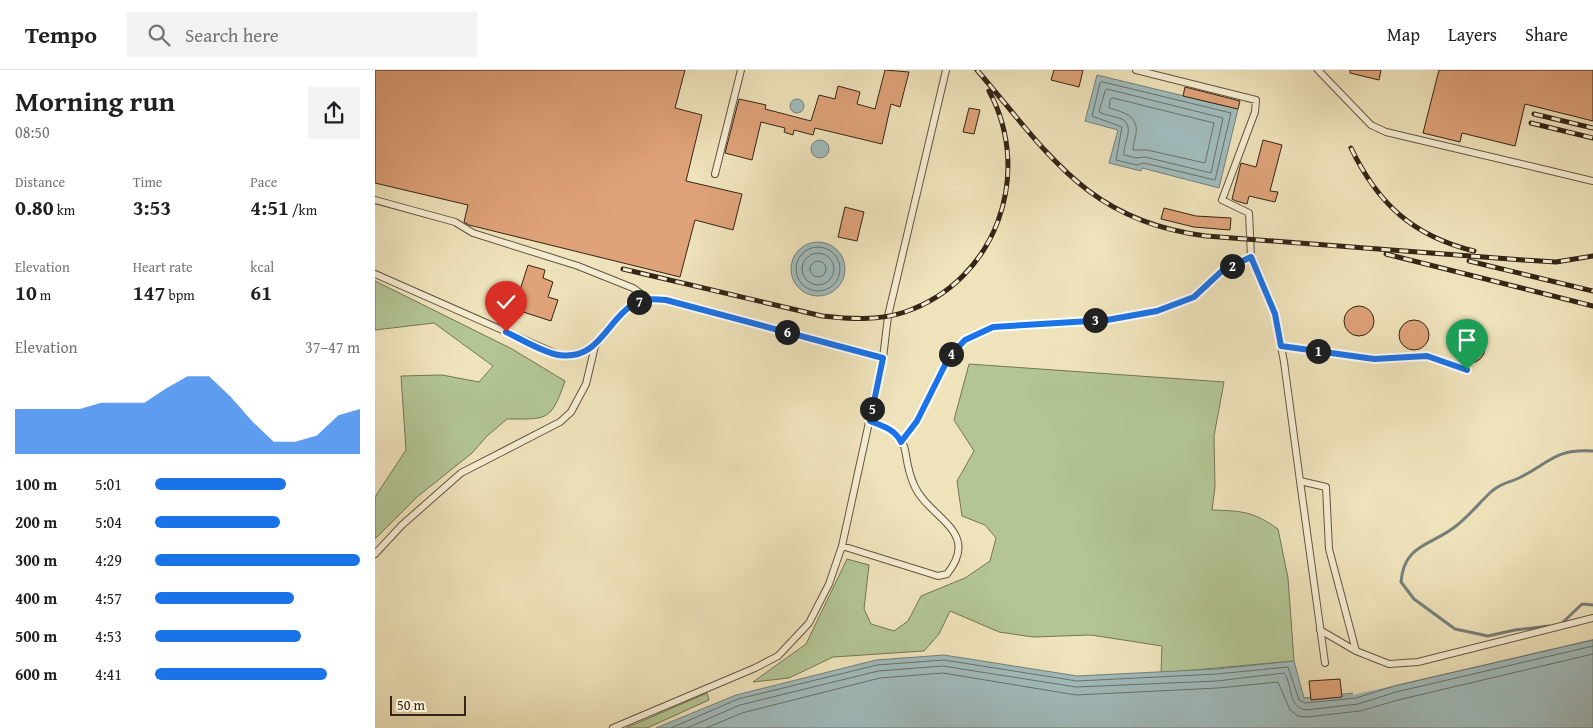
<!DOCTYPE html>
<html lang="en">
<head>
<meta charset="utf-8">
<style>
  :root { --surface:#fff; --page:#f2f2f2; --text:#202124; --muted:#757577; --line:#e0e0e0; --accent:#1a73e8 }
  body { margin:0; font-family:"Gentium Book Plus",serif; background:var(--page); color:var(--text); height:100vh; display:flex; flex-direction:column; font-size:19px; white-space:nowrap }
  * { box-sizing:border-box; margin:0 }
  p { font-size:16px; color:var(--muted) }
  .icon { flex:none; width:28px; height:28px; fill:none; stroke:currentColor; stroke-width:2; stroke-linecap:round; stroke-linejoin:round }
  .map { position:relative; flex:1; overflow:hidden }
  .details { display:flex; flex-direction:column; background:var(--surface); width:375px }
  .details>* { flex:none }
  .scale { position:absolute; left:15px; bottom:12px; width:76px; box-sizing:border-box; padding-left:5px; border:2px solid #342516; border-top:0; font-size:14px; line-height:18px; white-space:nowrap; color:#342516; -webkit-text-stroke:4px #f5edd3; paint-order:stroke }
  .pin { position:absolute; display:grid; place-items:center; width:42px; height:42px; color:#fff; margin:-51px -21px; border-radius:50% 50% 50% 0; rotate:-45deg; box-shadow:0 0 5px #0007 }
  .pin .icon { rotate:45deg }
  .km { position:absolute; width:25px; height:25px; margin:-12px; border-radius:50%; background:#222; color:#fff; font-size:14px; line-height:25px; text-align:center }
  .round { display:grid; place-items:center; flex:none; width:52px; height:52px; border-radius:0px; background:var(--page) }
  .summary { display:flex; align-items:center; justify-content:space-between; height:85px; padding:0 15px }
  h1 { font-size:28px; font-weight:600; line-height:38px }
  .metrics { display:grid; grid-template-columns:repeat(3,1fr); gap:8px; height:85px; padding:5px 15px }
  .metrics div { display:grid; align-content:center }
  .metrics b { font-size:21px; font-weight:600 }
  .metrics small { font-size:14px; font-weight:400 }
  .metrics p { font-size:14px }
  .chart { height:140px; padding:10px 15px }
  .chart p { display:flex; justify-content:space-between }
  .chart svg { width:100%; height:90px; margin-top:5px; fill:var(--accent); opacity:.7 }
  ul { padding:0 15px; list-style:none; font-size:16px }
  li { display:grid; grid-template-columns:80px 60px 1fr; align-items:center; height:38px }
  li i { height:12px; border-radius:6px; background:var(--accent) }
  header { display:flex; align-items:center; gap:30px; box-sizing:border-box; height:70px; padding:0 25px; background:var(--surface); border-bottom:1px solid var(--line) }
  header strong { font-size:24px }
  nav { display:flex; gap:28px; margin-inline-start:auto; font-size:18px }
  .search { width:350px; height:45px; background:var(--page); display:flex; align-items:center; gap:12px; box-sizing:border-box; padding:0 18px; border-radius:0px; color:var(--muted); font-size:19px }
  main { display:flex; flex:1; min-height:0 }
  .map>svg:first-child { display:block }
</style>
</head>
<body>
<header>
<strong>Tempo</strong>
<div class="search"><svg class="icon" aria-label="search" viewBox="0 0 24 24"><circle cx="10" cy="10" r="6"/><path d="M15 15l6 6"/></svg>Search here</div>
<nav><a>Map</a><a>Layers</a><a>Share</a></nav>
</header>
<main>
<section class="details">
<div class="summary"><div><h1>Morning run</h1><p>08:50</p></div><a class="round"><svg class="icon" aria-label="share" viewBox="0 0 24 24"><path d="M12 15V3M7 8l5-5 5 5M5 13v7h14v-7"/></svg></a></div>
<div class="metrics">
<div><p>Distance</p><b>0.80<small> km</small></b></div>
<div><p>Time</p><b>3:53</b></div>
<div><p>Pace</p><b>4:51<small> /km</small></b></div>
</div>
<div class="metrics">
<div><p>Elevation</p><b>10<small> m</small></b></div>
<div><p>Heart rate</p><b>147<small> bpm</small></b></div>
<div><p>kcal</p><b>61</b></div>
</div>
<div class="chart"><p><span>Elevation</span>37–47 m</p>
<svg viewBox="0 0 160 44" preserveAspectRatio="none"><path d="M0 44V22L10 22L20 22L30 22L40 19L50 19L60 19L70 12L80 6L90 6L100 16L110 28L120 38L130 38L140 35L150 25L160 22V44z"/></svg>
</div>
<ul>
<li><b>100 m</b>5:01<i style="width:64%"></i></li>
<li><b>200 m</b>5:04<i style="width:61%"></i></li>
<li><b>300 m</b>4:29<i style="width:100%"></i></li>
<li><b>400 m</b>4:57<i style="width:68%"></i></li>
<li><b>500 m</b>4:53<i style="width:71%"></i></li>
<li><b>600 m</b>4:41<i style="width:84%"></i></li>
</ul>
</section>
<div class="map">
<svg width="1218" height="658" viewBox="0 0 1218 658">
  <rect width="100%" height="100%" fill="#efe3bb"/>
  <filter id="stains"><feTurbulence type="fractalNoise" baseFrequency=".004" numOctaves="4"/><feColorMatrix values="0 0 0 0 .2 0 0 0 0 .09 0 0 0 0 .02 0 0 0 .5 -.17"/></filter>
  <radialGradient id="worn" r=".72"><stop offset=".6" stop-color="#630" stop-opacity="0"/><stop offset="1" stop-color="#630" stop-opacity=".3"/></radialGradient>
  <!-- green -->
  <path fill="#b3c594" stroke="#747555" d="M0 211 137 279 190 311C176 352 172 349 132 349L112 366 97 383 42 427 0 469V427L31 380 26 306 67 305 104 312 118 296 59 253 0 260Z
    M594 294 849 312 839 366 840 417 837 440C866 441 878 441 903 459L913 508 919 591 786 603 787 576 716 565 658 567 624 562 575 541 564 564 549 581 458 587 414 608 378 612 431 574 472 489 494 495 489 539 496 554 519 561 533 551 546 526 590 508 615 491 621 468 610 455 587 446 582 411 599 381 579 350Z
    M332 623 334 630 272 658H251Z"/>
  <!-- water -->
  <path fill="#a0bbbc" stroke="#757f7a" d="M722 5 863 39 844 118 767 98 766 101 734 93 743 60 710 51Z
    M415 36a7 7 0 1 1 14 0a7 7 0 1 1-14 0Z
    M436 79a9 9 0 1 1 18 0a9 9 0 1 1-18 0Z
    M416 199a27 27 0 1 1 54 0a27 27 0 1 1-54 0Z
    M1218 565V658H281L361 625 501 590 569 585 702 606 842 599 919 591 929 628 980 623Z"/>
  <!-- pier -->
  <path fill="#efe3bb" d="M1218 562V569L978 625V621L1017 609Z"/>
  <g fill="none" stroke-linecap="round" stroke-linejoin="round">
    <!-- shore -->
    <path stroke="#6a7069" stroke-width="1" d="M728 12 856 43 840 110 769 93 762 95 741 90 747 57 717 46 725 13Z
      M732 19 848 48 836 103 770 87 761 88 749 85C747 75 761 57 747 49 740 46 731 46 724 42L730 21Z
      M738 28 839 53 830 93 772 80H758C758 74 760 70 761 64 764 45 747 42 734 38L735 30Z
      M421 199a22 22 0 1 1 44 0a22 22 0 1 1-44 0Z
      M427 199a16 16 0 1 1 32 0a16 16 0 1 1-32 0Z
      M435 199a8 8 0 1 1 16 0a8 8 0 1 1-16 0Z
      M296 658 363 629 502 595 569 590 702 611 842 604 913 597 924 630 930 633 981 628 1019 616 1218 570
      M312 658 365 635 503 601 568 596 701 617 842 611 909 603C918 614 912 637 931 640L983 634 1021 622 1218 576
      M331 658 367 643 505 608 568 603 701 625 843 618 903 612 915 640 923 646 932 647 985 641 1023 630 1218 584"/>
    <!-- stream -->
    <path stroke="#757f7a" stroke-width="3" d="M1185 555 1207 534 1218 535
      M1174 556 1140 560 1113 566 1080 559 1039 529 1026 512C1029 474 1056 476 1081 456 1094 446 1105 432 1117 421 1128 412 1133 413 1144 408 1174 393 1181 378 1218 381"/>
  </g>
  <!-- building -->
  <path fill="#dfa279" stroke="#342516" d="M0 0H310L300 38 327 45 311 111 367 124 358 160 320 150 305 207 94 155 89 152 93 135 0 113Z
    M510 0 534 2 525 37 516 34 507 74 440 58 438 65 419 60 418 65 409 62 410 58 386 52 377 90 350 83 364 29 391 35 390 39 436 51 444 25 460 29 463 16 485 22 482 34 500 39Z
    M679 0H708L704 17 676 10Z
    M975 0H1006L1004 10 975 3Z
    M1064 0H1218V51L1150 34 1140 76 1087 63 1085 72 1048 63Z
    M810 17 865 31 863 39 808 26Z
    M594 38 605 40 599 64 588 62Z
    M888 70 907 75 895 121 903 122 900 132 874 126 872 134 861 131 857 129 866 93 881 97Z
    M470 137 489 142 482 171 463 167Z
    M789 138 821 146 856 148 855 160 819 157 786 149Z
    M153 195 170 200 168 208 178 212 173 227 183 230 176 251 139 239Z
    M969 251a15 15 0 1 1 30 0a15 15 0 1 1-30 0Z
    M1024 265a15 15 0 1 1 30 0a15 15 0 1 1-30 0Z
    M1080 278a15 15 0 1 1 30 0a15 15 0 1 1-30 0Z
    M965 609 967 627 936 630 934 611Z"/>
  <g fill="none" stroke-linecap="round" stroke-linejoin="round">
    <defs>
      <path id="service" d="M761 0 881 30 880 42 847 130 874 143 876 187 900 244 909 292 925 411 951 417 954 479 981 581
        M943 0 996 55 1011 62 1218 111
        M340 104 366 0
        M0 130 80 152 98 163 203 196 258 218 273 229
        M0 204 184 285H202L220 276
        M906 276 999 289 1052 286 1092 300
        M527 372 542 351 574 287 590 270 618 257 732 250 782 241 819 227 848 200 876 187
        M925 411 950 593
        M467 476 563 506 572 504C607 461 553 448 539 415 523 378 543 370 495 351
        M0 484 27 455 86 403 185 352 196 342 211 314 220 276 233 258 257 234 273 229 291 230 508 288
        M945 560 981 581 1014 594 1043 592 1218 548
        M238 658 380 598 403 586 434 553 454 514 467 476 508 288 513 246 571 0"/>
    </defs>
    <!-- service casing -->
    <use href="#service" stroke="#63543f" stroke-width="8"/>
    <!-- service -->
    <use href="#service" stroke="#f5edd3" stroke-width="6"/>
    <defs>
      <path id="rail" d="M602 0C674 84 712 151 831 166L1148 190 1181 192 1218 186
        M1159 44 1218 58
        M1156 53 1218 68
        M976 78C1003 134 1038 166 1099 181
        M1011 184 1218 236
        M1094 191 1218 221
        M248 199 447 246C475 249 503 251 530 242 621 211 659 104 614 21"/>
    </defs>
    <!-- rail casing -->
    <use href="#rail" stroke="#342516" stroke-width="5"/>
    <!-- rail -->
    <use href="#rail" stroke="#f5edd3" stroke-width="3" stroke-dasharray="9" stroke-linecap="butt"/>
  </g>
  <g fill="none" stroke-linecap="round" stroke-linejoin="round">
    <defs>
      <path id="route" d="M131 262C146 269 169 283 184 285 223 291 231 252 257 235 267 228 279 229 291 230L508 288 495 351C507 356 520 359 526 372L542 351 574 287 590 270 618 257 732 250 782 241 819 227 848 200 876 187 900 244 906 276 999 289 1052 286 1092 300"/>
    </defs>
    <!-- route casing -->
    <use href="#route" stroke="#fff" stroke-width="10"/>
    <!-- route -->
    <use href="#route" stroke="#1a73e8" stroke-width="6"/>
  </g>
  <rect width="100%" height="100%" filter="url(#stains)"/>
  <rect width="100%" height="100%" fill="url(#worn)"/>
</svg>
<div class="scale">50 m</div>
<div class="pin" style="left:1092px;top:300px;background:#1e9e55"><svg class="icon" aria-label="arrive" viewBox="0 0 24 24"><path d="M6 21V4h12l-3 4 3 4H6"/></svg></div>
<div class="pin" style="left:131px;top:262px;background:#d93025"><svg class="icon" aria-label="check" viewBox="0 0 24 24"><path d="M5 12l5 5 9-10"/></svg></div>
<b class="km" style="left:943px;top:281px">1</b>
<b class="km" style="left:857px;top:196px">2</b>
<b class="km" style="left:720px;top:250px">3</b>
<b class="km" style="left:576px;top:284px">4</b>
<b class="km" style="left:497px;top:339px">5</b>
<b class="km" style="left:412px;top:262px">6</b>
<b class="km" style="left:264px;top:232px">7</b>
</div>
</main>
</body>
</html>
